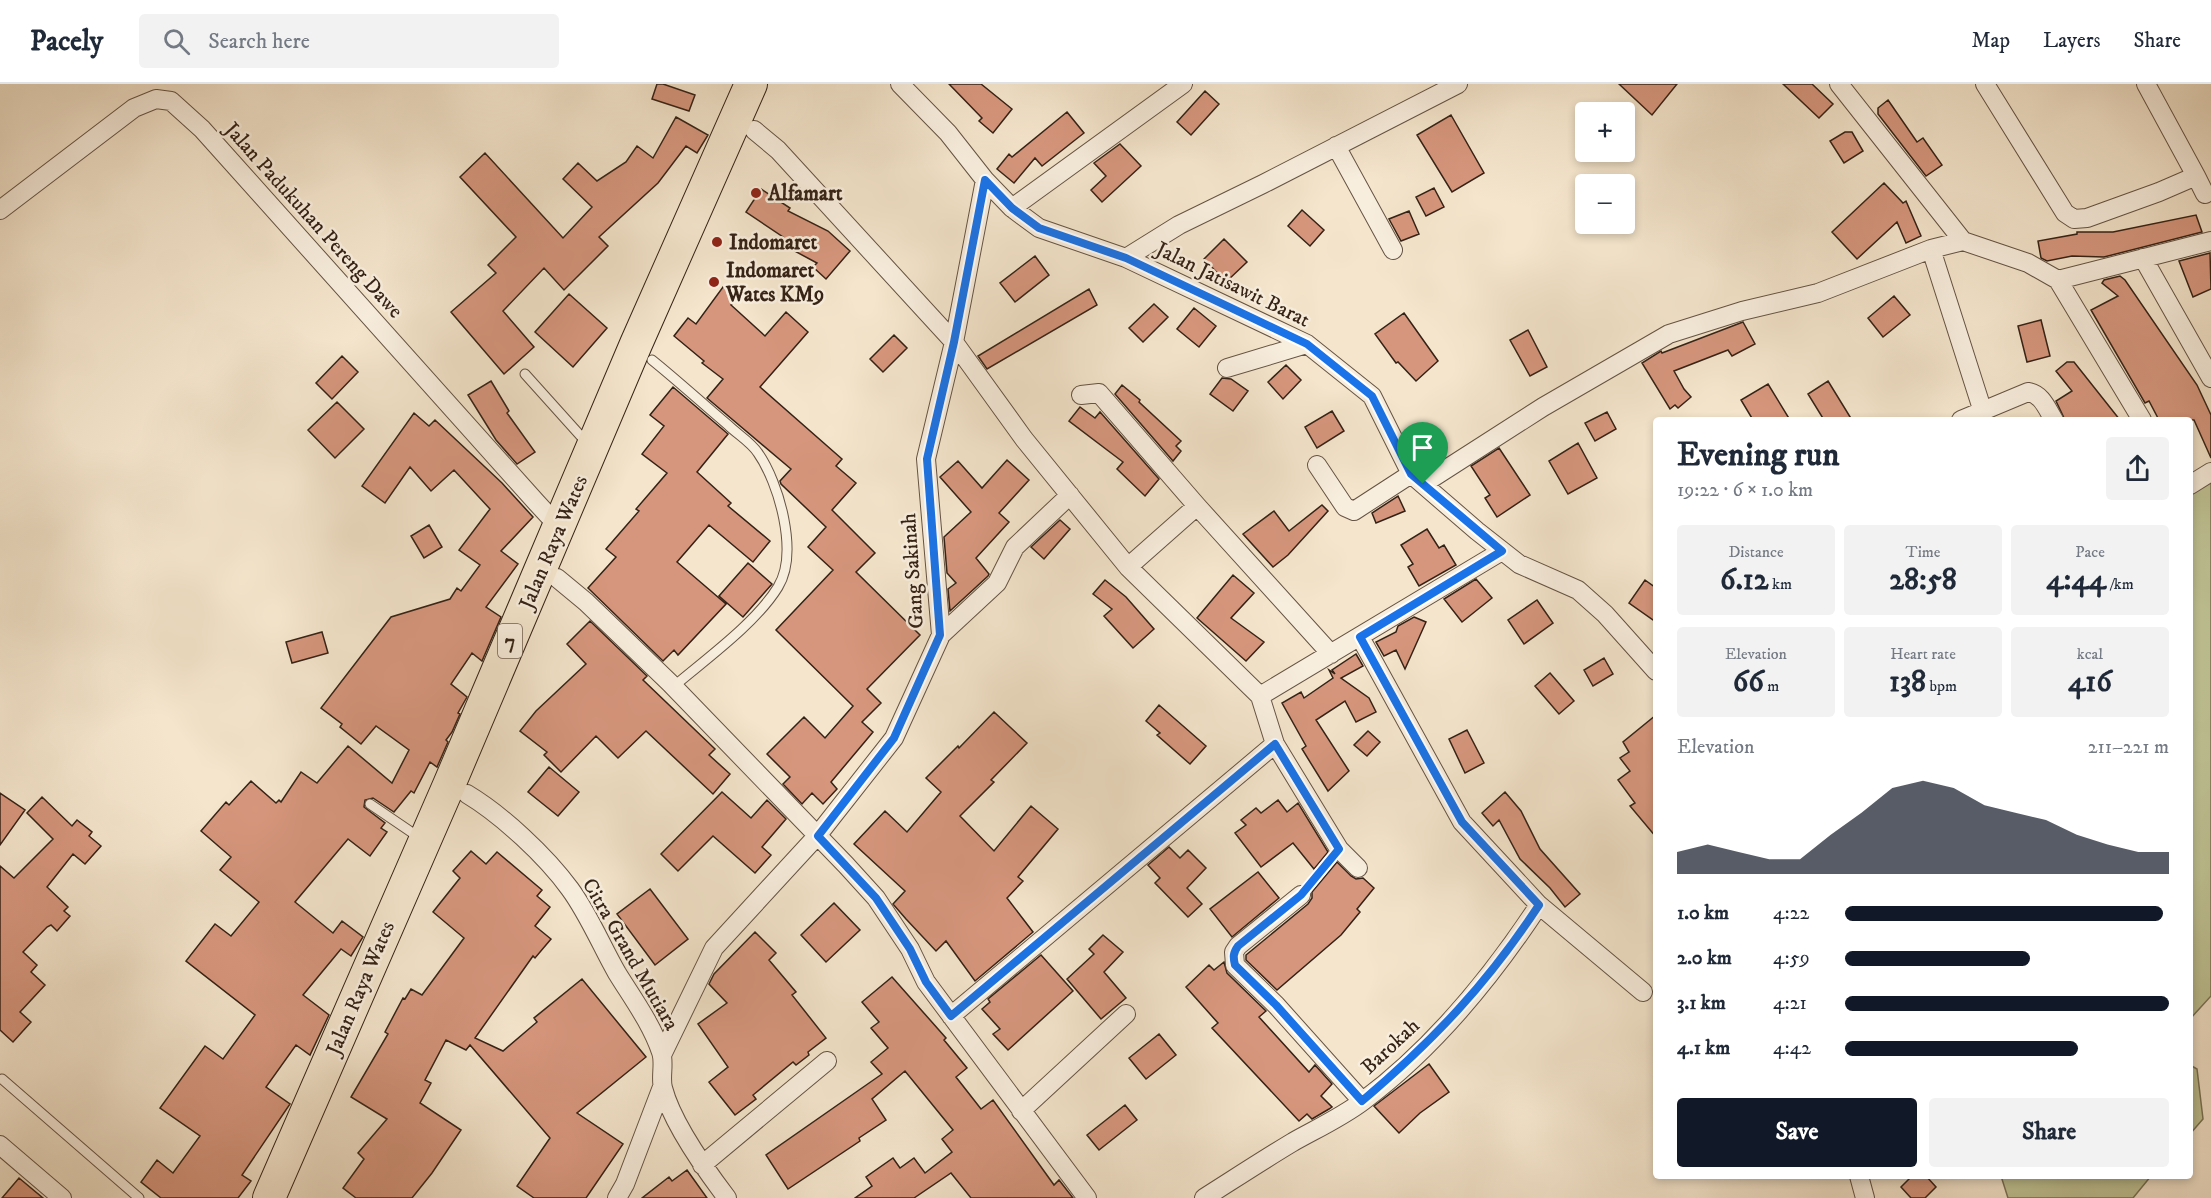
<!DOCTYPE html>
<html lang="en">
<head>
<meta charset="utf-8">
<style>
  :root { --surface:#fff; --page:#f2f2f3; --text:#1f2937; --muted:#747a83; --line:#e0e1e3; --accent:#111827 }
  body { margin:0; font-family:"IM FELL DW Pica",serif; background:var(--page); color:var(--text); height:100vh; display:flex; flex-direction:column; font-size:22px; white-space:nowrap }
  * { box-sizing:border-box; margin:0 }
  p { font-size:20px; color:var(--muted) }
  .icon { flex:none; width:33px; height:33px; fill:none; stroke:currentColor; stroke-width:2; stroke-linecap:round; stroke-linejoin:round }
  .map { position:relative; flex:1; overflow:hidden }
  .drawer { position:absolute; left:1653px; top:333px; width:540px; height:762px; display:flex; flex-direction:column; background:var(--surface); border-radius:6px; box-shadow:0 3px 9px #0003 }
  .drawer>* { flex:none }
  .controls { position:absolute; left:1575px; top:18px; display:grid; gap:12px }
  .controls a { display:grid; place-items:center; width:60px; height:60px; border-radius:6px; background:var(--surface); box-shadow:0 3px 9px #0003; font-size:30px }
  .pin { position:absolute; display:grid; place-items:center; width:51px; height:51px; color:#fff; margin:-62px -26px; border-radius:50% 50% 50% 0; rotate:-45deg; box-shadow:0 0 6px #0007 }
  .pin .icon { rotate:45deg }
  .round { display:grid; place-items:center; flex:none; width:63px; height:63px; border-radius:6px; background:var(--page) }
  .head { display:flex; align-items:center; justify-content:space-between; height:102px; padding:0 24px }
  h1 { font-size:33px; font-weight:700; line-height:45px }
  .stats { display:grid; grid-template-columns:repeat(3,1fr); gap:9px; height:102px; padding:6px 24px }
  .stats div { display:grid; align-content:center; border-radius:6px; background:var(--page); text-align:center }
  .stats b { font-size:30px; font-weight:700 }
  .stats small { font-size:16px; font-weight:400 }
  .stats p { font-size:16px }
  .chart { height:168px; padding:12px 24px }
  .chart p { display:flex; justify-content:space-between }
  .chart svg { width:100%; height:108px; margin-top:6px; fill:var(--accent); opacity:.7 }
  .button { display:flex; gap:12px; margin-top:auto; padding:12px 24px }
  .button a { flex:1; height:69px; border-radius:6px; background:var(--accent); color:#fff; font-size:24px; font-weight:700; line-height:69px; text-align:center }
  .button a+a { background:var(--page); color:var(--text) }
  ul { padding:0 24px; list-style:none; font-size:20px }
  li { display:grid; grid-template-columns:96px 72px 1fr; align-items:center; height:45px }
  li i { height:15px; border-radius:8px; background:var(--accent) }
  header { display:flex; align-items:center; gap:36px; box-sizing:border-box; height:84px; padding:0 30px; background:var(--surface); border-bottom:2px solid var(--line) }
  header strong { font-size:28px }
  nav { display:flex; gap:33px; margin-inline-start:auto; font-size:21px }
  .search { width:420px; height:54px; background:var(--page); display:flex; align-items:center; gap:15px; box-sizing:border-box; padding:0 21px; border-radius:6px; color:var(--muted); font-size:22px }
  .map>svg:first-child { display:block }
</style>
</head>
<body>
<header>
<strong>Pacely</strong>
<div class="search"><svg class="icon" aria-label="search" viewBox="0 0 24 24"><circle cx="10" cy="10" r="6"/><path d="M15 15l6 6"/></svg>Search here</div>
<nav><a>Map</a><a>Layers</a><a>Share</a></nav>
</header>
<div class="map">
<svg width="2211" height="1114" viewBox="0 0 2211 1114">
  <rect width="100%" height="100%" fill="#f4e5cc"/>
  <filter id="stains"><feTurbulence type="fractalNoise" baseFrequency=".00333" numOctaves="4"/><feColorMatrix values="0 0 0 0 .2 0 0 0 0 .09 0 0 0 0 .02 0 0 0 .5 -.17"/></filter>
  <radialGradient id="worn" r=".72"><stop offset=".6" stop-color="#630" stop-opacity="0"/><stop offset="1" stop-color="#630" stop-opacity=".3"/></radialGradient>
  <!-- green -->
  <path fill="#bfc395" stroke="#7a7256" stroke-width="1.5" d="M2211 387V912L2190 935V399Z
    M2190 981 2197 985 2203 1035 2190 1050Z
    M2001 1092H2151L2133 1114H2008Z"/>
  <!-- building -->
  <path fill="#d6967d" stroke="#352216" stroke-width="1.5" d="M657 0H663L695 11 689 27 652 15Z
    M949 0H981L1012 25 993 49 979 37 982 34Z
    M1619 0H1677L1652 31Z
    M1783 0H1812L1833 20 1819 34Z
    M1205 7 1219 20 1191 51 1177 38Z
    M1888 16 1917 58 1923 54 1942 81 1926 92 1878 30V24Z
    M1067 28 1084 49 1042 82 1035 74 1014 99 997 85 1009 70 1012 73Z
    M1451 31 1484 89 1452 108 1417 51Z
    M676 33 708 51 697 69 686 62 658 99 599 153 608 162 564 206 544 184 503 227 534 263 504 290 451 228 496 189 488 181 516 153 460 93 485 69 563 154 592 123 563 95 578 79 597 97 626 78 637 62 653 74Z
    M1845 48H1852L1863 67 1844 79 1830 57Z
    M1120 60 1141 82 1102 118 1091 106 1106 92 1094 79Z
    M1884 99 1903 119 1906 117 1921 152 1906 159 1897 138 1857 175 1832 148Z
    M1434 104 1444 123 1426 132 1416 113Z
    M761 105 790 124 788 127 828 147 850 167 826 195 813 183 817 179 789 164 792 159 746 128Z
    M1302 126 1324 146 1310 162 1288 142Z
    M1409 127 1419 150 1401 157 1389 135Z
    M2196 131 2202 148 2104 173 2072 172 2047 177 2041 174 2038 157 2077 150V148H2113Z
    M1224 155 1247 178 1226 198 1204 175Z
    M2210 169 2211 205 2193 213 2179 177Z
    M1035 172 1049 191 1015 218 1000 199Z
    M2120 192 2125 196 2197 301 2211 331V374L2194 336H2159L2149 317 2145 319 2091 226 2118 212 2102 199 2104 196Z
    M723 203 737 213 731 221 765 252 786 228 808 248 760 303 842 375 836 382 856 399 832 426 875 469 856 488 920 551 867 605 881 619 862 638 873 648 831 698 837 705 823 720 812 709 802 720 783 700 790 693 767 670 804 633 825 654 853 622 776 546 833 486 808 463 826 443 781 400 780 397 791 385 707 314 723 295 702 279 704 277 674 252 688 234 696 240Z
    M1089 205 1097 221 987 285 978 272Z
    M569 210 607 244 573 283 535 248Z
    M1894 212 1910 231 1883 253 1868 234Z
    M1154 220 1168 233 1143 258 1129 244Z
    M1194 224 1216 242 1199 263 1177 245Z
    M1404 229 1438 277 1416 297 1398 278 1396 279 1375 250Z
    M2041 236 2050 272 2027 278 2018 242Z
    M1743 238 1755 260 1732 272 1728 266 1674 287 1684 305 1691 313 1678 324 1675 321 1670 325 1642 279 1661 267 1662 269Z
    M1528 246 1547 283 1530 292 1510 256Z
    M894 251 907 264 883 288 870 275Z
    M342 272 358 288 332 315 316 299Z
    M2067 278H2074L2120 336H2065L2056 317 2072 307 2056 287Z
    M1286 281 1301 296 1283 315 1268 298Z
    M1222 294 1231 295 1248 307 1233 327 1210 310Z
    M491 297 509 327 507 329 535 368 517 380 496 356 468 311Z
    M1828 297 1852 336H1824L1808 310Z
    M1768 300 1790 336H1753L1741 316Z
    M1122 301 1140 316 1139 318 1181 357 1176 362 1181 367 1173 377 1115 310Z
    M673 303 728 350 697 388 731 419 728 422 770 457 753 478 709 441 677 478 726 520 678 571 674 566 663 577 588 504 616 473 606 465 639 427 636 425 667 389 642 370 664 342 650 331Z
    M337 318 364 345 335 374 308 346Z
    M1080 323 1095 334 1100 328 1159 395 1145 412 1117 385 1123 378 1069 337Z
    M1332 327 1344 347 1317 364 1305 343Z
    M1607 328 1616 345 1595 357 1585 339Z
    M414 329 429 342 435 336 502 399 533 433 501 467 518 480 486 523 501 533 482 577 472 569 451 600 467 613 458 629 460 630 452 648 446 656 448 658 437 683 430 678 414 709 411 707 394 728 373 714 365 716 364 723 385 739 381 744 387 748 370 772 348 755 295 818 333 849 342 837 363 853 351 872 341 865 303 911 329 931 310 971 296 961 266 1003 290 1020 242 1091 251 1097 238 1114H161L141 1098 157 1076 173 1089 200 1052 160 1024 205 962 223 975 255 931 186 877 215 840 231 852 259 818 220 786 231 773 201 747 226 718 229 721 251 697 276 719 279 716 281 718 301 688 317 699 348 662 392 699 409 666 376 642 361 660 340 643 342 640 321 624 391 533 450 515 457 504 461 507 480 481 459 466 490 425 454 386 431 407 410 383 385 419 362 402Z
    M1578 359 1597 394 1568 410 1549 377Z
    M1499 364 1530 411 1497 433 1485 414 1490 411 1471 382Z
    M1007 376 1029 396 999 429 1009 438 976 474 989 490 988 492 950 527 948 505 956 499 947 489 944 453 971 428 940 393 958 377 982 404Z
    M1398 412 1405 427 1376 439 1372 429Z
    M1322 421 1328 427 1288 471 1273 483 1243 450 1274 427 1289 447Z
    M1060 436 1070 445 1044 475 1031 463Z
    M429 441 442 463 424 474 411 452Z
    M1427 445 1439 464 1444 461 1456 481 1419 502 1408 483 1413 480 1401 461Z
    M748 479 772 500 743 533 719 512Z
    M1233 491 1254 509 1231 534 1264 558 1246 577 1197 534Z
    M1476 495 1492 514 1462 538 1444 515Z
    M1105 496 1126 513 1154 545 1133 564 1104 532 1112 525 1093 510Z
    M1645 496 1656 504V538L1629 519Z
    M1537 516 1553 539 1524 560 1508 536Z
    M1414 533 1426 538 1405 585 1396 566 1384 572 1376 558 1396 548 1398 542Z
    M590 537 647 592 643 596 715 665 709 671 730 690 713 710 646 647 618 674 596 652 561 688 544 671 547 668 520 647 536 627 586 580 567 560Z
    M322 548 328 569 292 579 286 558Z
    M1356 570 1363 582 1341 594 1369 614 1376 628 1356 638 1345 617 1316 636 1349 687 1328 707 1302 665 1306 662 1282 619 1301 608 1304 614 1333 594 1329 586 1335 590 1332 586Z
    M1604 574 1613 590 1593 602 1584 586Z
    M1550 589 1574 617 1559 630 1535 602Z
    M1159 621 1206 662 1190 680 1157 651 1160 649 1146 637Z
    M994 628 1027 659 991 696 994 698 960 732 994 767 1031 722 1058 745 1018 793 1023 797 1007 814 1033 848 975 897 946 857 936 867 906 835 893 820 905 807 854 760 885 727 907 748 941 708 926 694 958 662 959 664Z
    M1656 631V753L1630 722 1635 719 1618 696 1630 687 1620 674 1629 668 1623 658Z
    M1467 646 1484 679 1465 689 1449 655Z
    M1368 647 1380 658 1367 672 1354 661Z
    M549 683 579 708 558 732 528 708Z
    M722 708 751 734 767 716 786 735 762 763 771 771 755 789 713 752 678 787 661 770Z
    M1505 708 1521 727 1540 765 1580 810 1565 823 1550 804 1520 775 1499 736 1493 742 1482 729Z
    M0 709 25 726 0 761Z
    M42 713 72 742 77 736 92 748 89 752 101 762 85 780 73 770 47 803 68 823 64 827 70 832 57 847 51 841 47 843 23 868 37 881 31 888 45 901 20 928 31 938 13 958 0 946V782L14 794 53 755 27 729Z
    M1278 716 1287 728 1298 719 1328 768 1314 785 1293 759 1261 783 1235 749 1246 741 1241 736 1256 724 1261 729Z
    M1169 763 1180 774 1188 766 1206 784 1187 804 1202 820 1188 833 1155 799 1160 794 1148 781Z
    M471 767 486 780 497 768 542 806 537 812 550 823 535 842 551 855 535 874 533 872 475 954 503 967 537 938 534 934 582 895 646 973 577 1029 623 1060 586 1114H534L517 1102 550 1054 470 961 466 966 446 956 425 996 431 999 420 1019 461 1046 432 1089 412 1114H356L343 1104 364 1075 358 1069 387 1035 351 1013 388 950 385 948 403 914 405 915 411 905 422 911 464 854 433 828 460 794 453 787Z
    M1337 778 1351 792 1356 795 1363 794 1374 804 1357 825 1360 828 1341 851 1277 906 1246 876V871L1308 820 1312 814V808Z
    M1258 788 1279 814 1232 853 1210 825Z
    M650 805 688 855 655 881 617 830Z
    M834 819 860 846 826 878 801 851Z
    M755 848 776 869 769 876 796 908 792 911 826 954 808 968 809 971 796 981 793 978 753 1011 756 1015 735 1031 709 998 728 983 698 940 727 919 709 900 714 890Z
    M1103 851 1123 868 1104 888 1126 914 1101 935 1067 895 1094 870 1089 865Z
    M1041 871 1073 907 1008 966 993 950 1000 945 982 925 990 918 988 915Z
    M1224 878 1227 889 1266 927 1259 933 1309 988 1315 981 1332 1000 1321 1012 1332 1023 1329 1025 1312 1035 1307 1030 1299 1037 1212 944 1218 939 1186 903 1209 881 1214 886Z
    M892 893 946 954 944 956 967 984 956 993 981 1025 993 1016 1054 1101 1059 1096 1073 1114H971L951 1089 914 1114H855L872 1102 866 1093 893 1074 900 1084 914 1074 925 1089 952 1068 942 1055 953 1046 905 987 872 1015 886 1036 859 1054 860 1057 788 1105 766 1071 882 990 871 978 888 964 871 944 879 938 862 918Z
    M1159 950 1176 971 1146 995 1129 974Z
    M1429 980 1449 1008 1420 1029 1399 1049 1374 1022Z
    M1125 1021 1137 1036 1099 1066 1087 1051Z
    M687 1086 707 1114H642L669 1093 672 1097Z
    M1912 1092H1926L1936 1103 1925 1114H1911L1901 1103Z
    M19 1094 43 1114H2Z"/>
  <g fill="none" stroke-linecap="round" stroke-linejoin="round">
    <defs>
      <path id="service" d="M652 276C678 297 702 319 728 341 737 350 751 358 758 369 779 399 799 469 778 503 756 539 706 575 673 603
        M525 290 587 359
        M370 720 420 754
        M1301 811 1339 765
        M2 995 139 1114"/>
      <path id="minor" d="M900 0 948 49 985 96 1012 124 1039 144 1126 174 1307 260 1372 312 1411 390 1477 447 1519 480 1578 506 1605 530 1656 587
        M1839 0 1963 157 2028 179 2058 196 2211 157
        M1985 0 2065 129 2074 135 2087 134 2159 108 2196 92 2146 0
        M754 46 778 66 954 258 1024 355 1128 483 1260 612 1275 660 951 932
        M1336 62 1393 166
        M2196 92 2205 110
        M1012 124 1183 0
        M0 126 134 24 156 15 171 17 202 45 536 418 559 443
        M1931 165 1983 328
        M1126 174 1179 141 1263 100 1458 0
        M2143 174 2211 294
        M2058 196 2142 336
        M1227 284 1307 260
        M1081 311 1099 309 1197 422 1331 570
        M1961 336 2028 308C2042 310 2047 325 2054 336
        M1317 381 1345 423 1354 427 1411 390
        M1423 400 1543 323 1669 250 1742 227 1818 209 1931 165 1963 157
        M2190 401 2211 388
        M1128 483 1197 422
        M557 494 586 518 670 599 846 781 876 814 910 865 926 898 1087 1114
        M941 551 997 499 1015 463 1070 411
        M1360 553 1462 738 1539 821 1643 908
        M1260 612 1502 467
        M1275 660 1339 765 1358 784
        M467 710C502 731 546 772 570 805 589 831 601 861 617 889 633 915 651 939 661 968 665 979 660 993 663 1004 672 1039 705 1085 727 1114
        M1301 811 1238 862 1234 868 1235 881 1276 921 1362 1017
        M662 971 714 864 817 752 894 654 941 551 926 375 954 258 985 96
        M1021 1027 1126 930
        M0 1061 62 1114
        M702 1081 827 977
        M1859 1092 1865 1114
        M617 1114 625 1100 662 1003
        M1204 1114C1234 1095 1263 1076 1293 1058 1316 1045 1342 1033 1363 1017 1434 964 1491 894 1539 821"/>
      <path id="trunk" d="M269 1114 449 701 636 260 751 0"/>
    </defs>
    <!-- service casing -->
    <use href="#service" stroke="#655344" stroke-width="11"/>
    <!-- minor casing -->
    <use href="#minor" stroke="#655344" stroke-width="20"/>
    <!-- trunk casing -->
    <use href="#trunk" stroke="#352216" stroke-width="34"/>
    <!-- service -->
    <use href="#service" stroke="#f8eede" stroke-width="9"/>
    <!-- minor -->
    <use href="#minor" stroke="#f8eede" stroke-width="18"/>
    <!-- trunk -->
    <use href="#trunk" stroke="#f4e5cc" stroke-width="32"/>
  </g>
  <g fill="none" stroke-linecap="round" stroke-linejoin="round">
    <defs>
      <path id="route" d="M985 96 1012 124 1039 144 1126 174 1307 260 1372 312 1411 390 1502 467 1360 553 1462 738 1539 821C1487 900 1434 956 1362 1017L1276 921 1235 881C1233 873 1233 869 1238 862L1301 811 1339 765 1275 660 951 932 926 898 910 865 876 814 818 752 894 654 940 551 927 375 954 258Z"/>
    </defs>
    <!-- route casing -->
    <use href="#route" stroke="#fff" stroke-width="12"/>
    <!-- route -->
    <use href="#route" stroke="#1a73e8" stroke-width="8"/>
  </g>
  <!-- markers -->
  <g fill="#8f2418" stroke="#f8eede" stroke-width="2">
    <circle cx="756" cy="109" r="6"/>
    <circle cx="717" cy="158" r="6"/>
    <circle cx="714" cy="198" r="6"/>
  </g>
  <g text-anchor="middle" stroke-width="5" stroke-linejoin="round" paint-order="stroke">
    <!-- shield labels -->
    <rect fill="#f8eede" stroke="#705f52" stroke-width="1.5" x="498" y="540" width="24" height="34" rx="4.5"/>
    <g font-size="20" font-weight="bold" fill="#352216">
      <text x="510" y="564">7</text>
    </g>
    <!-- poi labels -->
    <g font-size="21" font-weight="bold" fill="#352216" stroke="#f8eede" text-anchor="start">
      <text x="768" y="116">Alfamart</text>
      <text x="729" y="165">Indomaret</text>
      <text x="726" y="193">Indomaret<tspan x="726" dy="24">Wates KM9</tspan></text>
    </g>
    <!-- street labels -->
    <g font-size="21" fill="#352216" stroke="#f8eede">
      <text transform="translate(314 136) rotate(48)" y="7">Jalan Padukuhan Pereng Dawe</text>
      <text transform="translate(1233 200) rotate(26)" y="7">Jalan Jatisawit Barat</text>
      <text transform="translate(553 458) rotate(-67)" y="7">Jalan Raya Wates</text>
      <text transform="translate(912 487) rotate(-94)" y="7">Gang Sakinah</text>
      <text transform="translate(631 870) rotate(60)" y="7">Citra Grand Mutiara</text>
      <text transform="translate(360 904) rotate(-67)" y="7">Jalan Raya Wates</text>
      <text transform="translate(1390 962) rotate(-43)" y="7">Barokah</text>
    </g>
  </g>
  <rect width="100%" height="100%" filter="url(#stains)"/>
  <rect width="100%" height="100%" fill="url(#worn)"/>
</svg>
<div class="controls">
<a>+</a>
<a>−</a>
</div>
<div class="pin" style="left:1423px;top:400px;background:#1e9e55"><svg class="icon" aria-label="arrive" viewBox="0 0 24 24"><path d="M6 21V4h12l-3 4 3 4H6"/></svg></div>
<section class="drawer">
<div class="head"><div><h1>Evening run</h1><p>19:22 · 6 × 1.0 km</p></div><a class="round"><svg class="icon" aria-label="share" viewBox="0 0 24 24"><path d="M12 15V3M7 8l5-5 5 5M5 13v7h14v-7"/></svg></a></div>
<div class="stats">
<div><p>Distance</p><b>6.12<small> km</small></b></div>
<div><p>Time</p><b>28:58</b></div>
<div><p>Pace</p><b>4:44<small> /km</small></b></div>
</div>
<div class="stats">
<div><p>Elevation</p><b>66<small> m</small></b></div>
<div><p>Heart rate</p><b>138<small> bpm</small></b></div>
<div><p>kcal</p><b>416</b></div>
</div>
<div class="chart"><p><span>Elevation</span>211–221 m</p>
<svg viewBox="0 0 160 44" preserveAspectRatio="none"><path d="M0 44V35L10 32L20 35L30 38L40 38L50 28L60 19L70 9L80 6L90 9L100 16L110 19L120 22L130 28L140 32L150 35L160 35V44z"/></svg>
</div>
<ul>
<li><b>1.0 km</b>4:22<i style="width:98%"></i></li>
<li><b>2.0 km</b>4:59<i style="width:57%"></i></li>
<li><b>3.1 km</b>4:21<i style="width:100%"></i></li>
<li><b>4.1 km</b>4:42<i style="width:72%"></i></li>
</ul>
<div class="button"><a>Save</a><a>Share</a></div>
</section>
</div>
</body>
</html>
